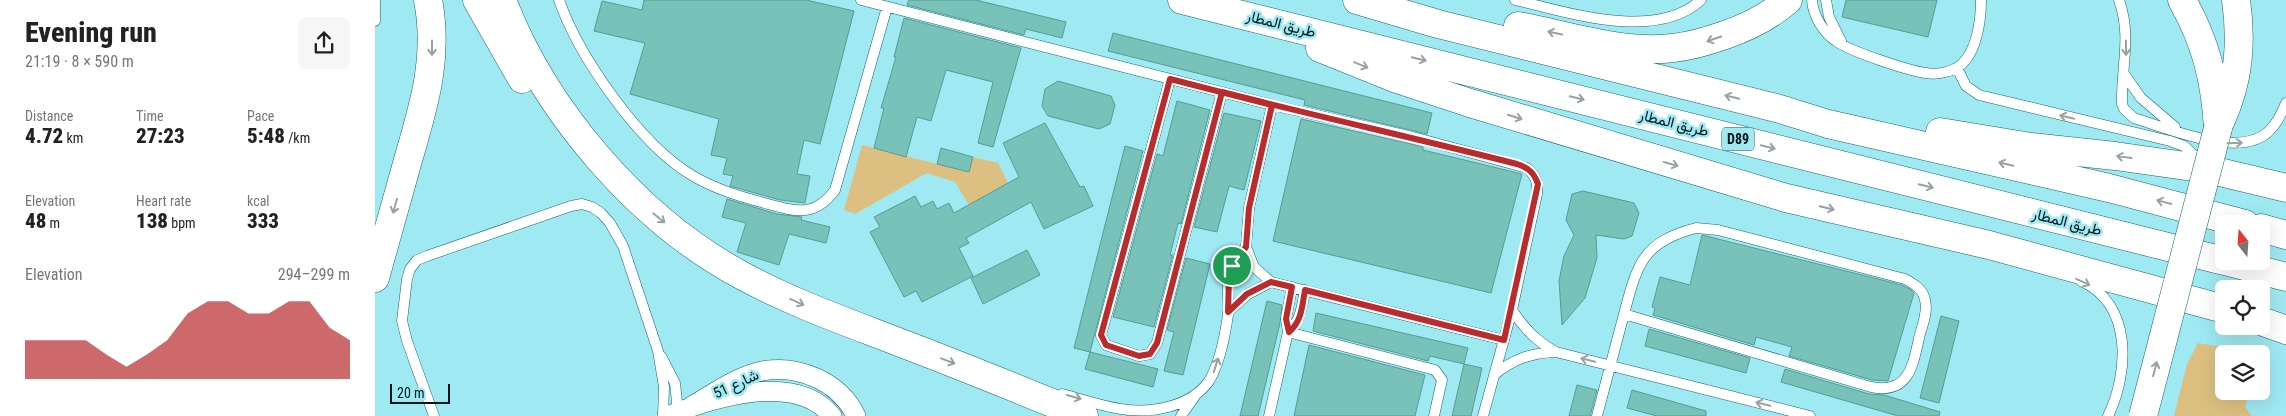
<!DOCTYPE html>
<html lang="en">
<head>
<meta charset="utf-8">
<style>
  :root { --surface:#fff; --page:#f6f6f6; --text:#222; --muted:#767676; --accent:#ba2b2d }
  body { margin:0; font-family:"Roboto Condensed",Vazirmatn,sans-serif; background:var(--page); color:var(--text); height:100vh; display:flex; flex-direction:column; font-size:19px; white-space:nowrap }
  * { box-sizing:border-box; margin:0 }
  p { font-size:16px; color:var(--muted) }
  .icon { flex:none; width:28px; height:28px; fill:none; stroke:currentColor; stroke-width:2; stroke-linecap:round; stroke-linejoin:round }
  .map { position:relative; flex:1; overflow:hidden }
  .drawer { display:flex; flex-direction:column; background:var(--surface); width:375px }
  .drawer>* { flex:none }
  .needle { width:32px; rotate:343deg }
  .controls { position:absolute; left:1840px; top:215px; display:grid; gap:10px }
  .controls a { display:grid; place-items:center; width:55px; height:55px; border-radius:8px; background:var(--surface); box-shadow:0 5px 20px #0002; font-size:25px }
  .scale { position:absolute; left:15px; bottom:12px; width:60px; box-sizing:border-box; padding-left:5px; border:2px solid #011619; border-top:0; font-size:14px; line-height:18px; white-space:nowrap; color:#011619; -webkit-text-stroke:4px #9fe9f2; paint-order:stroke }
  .pin { position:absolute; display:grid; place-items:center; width:42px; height:42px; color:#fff; margin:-21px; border:2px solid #fff; border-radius:50%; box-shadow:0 1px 5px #0007 }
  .round { display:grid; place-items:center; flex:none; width:52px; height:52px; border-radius:8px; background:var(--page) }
  .head { display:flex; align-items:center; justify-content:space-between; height:85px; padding:0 25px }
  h1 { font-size:28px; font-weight:800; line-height:38px }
  .figures { display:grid; grid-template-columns:repeat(3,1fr); gap:8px; height:85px; padding:5px 25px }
  .figures div { display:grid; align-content:center }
  .figures b { font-size:21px; font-weight:800 }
  .figures small { font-size:14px; font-weight:400 }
  .figures p { font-size:14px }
  .chart { height:140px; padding:10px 25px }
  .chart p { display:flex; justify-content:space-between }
  .chart svg { width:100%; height:90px; margin-top:5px; fill:var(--accent); opacity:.7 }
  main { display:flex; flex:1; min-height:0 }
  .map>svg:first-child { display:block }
</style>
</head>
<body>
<main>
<section class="drawer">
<div class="head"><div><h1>Evening run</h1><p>21:19 · 8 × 590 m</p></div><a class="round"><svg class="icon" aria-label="share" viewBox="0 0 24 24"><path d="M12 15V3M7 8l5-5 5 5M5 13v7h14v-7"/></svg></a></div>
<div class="figures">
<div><p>Distance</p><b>4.72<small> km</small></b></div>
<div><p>Time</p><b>27:23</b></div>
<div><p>Pace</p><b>5:48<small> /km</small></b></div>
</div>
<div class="figures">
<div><p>Elevation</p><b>48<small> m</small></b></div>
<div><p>Heart rate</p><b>138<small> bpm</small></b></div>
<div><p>kcal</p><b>333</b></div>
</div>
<div class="chart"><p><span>Elevation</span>294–299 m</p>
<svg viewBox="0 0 160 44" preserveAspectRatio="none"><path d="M0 44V25L10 25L20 25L30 25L40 32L50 38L60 32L70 25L80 12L90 6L100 6L110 12L120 12L130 6L140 6L150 19L160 25V44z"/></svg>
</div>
</section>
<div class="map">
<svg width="1911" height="416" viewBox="0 0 1911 416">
  <rect width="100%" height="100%" fill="#9fe9f2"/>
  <!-- green -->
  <path fill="#ddc081" d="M487 145 594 172 598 157 623 163 633 183 594 205 580 182 552 173 480 214 469 210Z
    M1823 343 1852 348 1855 354H1849V391H1874L1870 407 1877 416H1799L1812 364Z"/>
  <!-- building -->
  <path fill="#79c2b9" stroke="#549c94" d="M269 0H431L479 11 445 144 429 140 422 174 435 176 430 203 405 200 355 186 358 176 348 174 352 158 336 155 344 119 255 94 270 43 219 31 227 1 267 10Z
    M534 0H601L691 22 687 38 651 29 649 35 532 5Z
    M1471 0H1562L1553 37 1467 17Z
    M529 18 646 48 618 147 603 143 618 82 571 70 556 121 542 117 531 157 499 148 509 108H506L521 57H519Z
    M738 33 1057 113 1052 134 929 105 930 100 733 51Z
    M683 81 736 96 740 105 735 124 724 129 673 116 667 106 670 89Z
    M802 101 835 110 806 224 803 223 795 255H798L779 327 738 317 782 154 788 156Z
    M849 113 886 121 869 190 854 186 842 232 819 227Z
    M926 119 1036 144 1048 147V150L1147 174 1116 293 898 241Z
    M670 123 705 187 709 186 718 206 669 229 656 202 591 238 594 243 584 248 598 276 547 302 541 291 529 297 495 232 505 227 499 217 540 196 546 207 558 201 562 209 574 203 579 213 644 177 628 143Z
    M750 146 768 151 715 352 699 348Z
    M566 148 598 157 594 172 562 164Z
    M1208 191 1259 203 1264 213 1257 236 1249 239 1221 235 1222 258 1210 298 1187 325 1184 281 1189 256 1199 235 1191 220 1197 194Z
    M352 199 402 214 427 217 426 220 455 227 451 243 414 234 404 265 362 252 371 223 347 217Z
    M1327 235 1527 285 1536 290 1539 293 1513 381 1497 380 1414 356 1417 347 1381 337 1379 345 1278 315 1280 308 1277 307 1285 277 1315 285Z
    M652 250 665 275 608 304 596 278Z
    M811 258 835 264 808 375 789 371 799 332 792 330Z
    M892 301 907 305 905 323 883 416H865Z
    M941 313 1093 348 1089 364 1055 356 1053 361 938 331Z
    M1566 316 1584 321 1564 403 1545 398Z
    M1274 329 1375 358 1371 373 1270 346Z
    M934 345 1050 375 1040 416H919Z
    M715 352 783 369 778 387 710 369Z
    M1089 364 1107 368 1096 416H1077Z
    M1410 369 1494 394 1509 395 1565 412 1564 416H1523L1406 382Z
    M1202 385 1222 390 1215 416H1194Z
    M1257 390 1331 411V416H1282L1252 408Z"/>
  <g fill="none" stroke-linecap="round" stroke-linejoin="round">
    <defs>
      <path id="lane" d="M184 0C204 57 265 145 318 176 342 190 367 197 393 204 422 212 440 217 460 190L512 7
        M486 0 897 105 1038 137 1152 168C1161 176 1163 182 1162 194L1137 310 1108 416
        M1140 0C1192 12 1280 42 1326 0
        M1437 0C1438 16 1448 32 1461 41 1474 51 1534 71 1551 73 1562 75 1578 72 1587 64 1602 50 1606 20 1606 0
        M1451 0 1454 17 1466 41
        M1744 0C1757 37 1746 66 1747 104L1749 109 1759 118C1792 128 1864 159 1893 132 1902 124 1906 114 1911 103
        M0 1V21
        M1582 68 1591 86 1604 95 1795 141 1809 146 1827 163
        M1749 74 1766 98 1800 127
        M795 79 726 335 731 345 764 356 775 354 782 343 847 92
        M897 105 874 208 871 247 879 267 896 282 1129 340
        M1321 228 1343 230 1530 279C1539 284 1548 289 1550 300 1553 311 1548 324 1545 334 1538 364 1535 395 1496 387L1249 314C1262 265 1267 242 1321 228Z
        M1706 281C1758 304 1754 373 1733 416
        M917 287 911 319 913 332C926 321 927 306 930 290
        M1137 310C1149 328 1161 341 1181 352L1435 416
        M853 312 873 294 896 282
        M286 356 300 383 303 412
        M1119 375C1138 359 1156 353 1180 352
        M687 394C707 399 726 406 746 409 775 414 816 407 834 381 845 363 850 336 853 315 855 299 849 281 857 266 860 259 866 253 871 247
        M59 416 32 341 27 321 32 279 35 269 42 260 52 256 196 206 207 204 217 207 226 213 235 223 248 246 283 351 289 387 288 416
        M806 416 820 396
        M894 416 913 332 1060 370 1067 380 1059 416
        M1222 416 1249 314"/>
      <path id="street" d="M315 407C338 394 362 376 387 371 424 364 465 382 481 416
        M292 416C338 398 420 371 457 416"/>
      <path id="secondary" d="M102 0 147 79
        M127 0C169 110 262 219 366 275 417 303 472 322 526 343 587 366 648 391 709 416
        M1807 0C1831 43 1840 79 1843 128
        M1846 120C1864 80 1867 43 1861 0"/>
      <path id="primary" d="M0 278C11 238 22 199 33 160 49 105 64 58 53 0"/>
      <path id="highway" d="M807 0 1849 261
        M982 0 1063 24 1405 109 1453 124 1734 188 1870 224
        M1143 26C1193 35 1247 54 1298 48 1316 46 1333 41 1350 35 1373 27 1394 17 1413 0
        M945 48 1022 79 1095 103 1411 198 1614 245 1849 309
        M1565 132 1656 147 1740 156 1832 169 1911 188
        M1886 228 1911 235
        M1850 261 1911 277
        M1886 321 1911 330"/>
    </defs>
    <!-- lane casing -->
    <use href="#lane" stroke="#14666f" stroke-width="11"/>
    <!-- street casing -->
    <use href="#street" stroke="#14666f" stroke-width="20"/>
    <!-- secondary casing -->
    <use href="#secondary" stroke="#14666f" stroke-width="29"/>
    <!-- primary casing -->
    <use href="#primary" stroke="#14666f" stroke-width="29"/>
    <!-- highway casing -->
    <use href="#highway" stroke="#14666f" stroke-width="29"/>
    <!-- lane -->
    <use href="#lane" stroke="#fff" stroke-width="10"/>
    <!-- street -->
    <use href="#street" stroke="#fff" stroke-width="19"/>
    <!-- secondary -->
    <use href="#secondary" stroke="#fff" stroke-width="28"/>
    <!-- primary -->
    <use href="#primary" stroke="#fff" stroke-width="28"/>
    <!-- highway -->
    <use href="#highway" stroke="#fff" stroke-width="28"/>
    <defs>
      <path id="secondary-bridge" d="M1768 416 1843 128"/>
    </defs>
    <!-- secondary-bridge casing -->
    <use href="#secondary-bridge" stroke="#14666f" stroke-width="29" stroke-linecap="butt"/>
    <!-- secondary-bridge -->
    <use href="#secondary-bridge" stroke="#fff" stroke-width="28"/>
  </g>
  <!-- one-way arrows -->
  <defs><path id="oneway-shaft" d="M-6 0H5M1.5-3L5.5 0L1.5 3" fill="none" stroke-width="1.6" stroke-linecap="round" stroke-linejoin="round" transform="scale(1.25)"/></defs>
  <g stroke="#99a2a3">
    <use href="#oneway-shaft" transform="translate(1180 33) rotate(-168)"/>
    <use href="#oneway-shaft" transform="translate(1339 39) rotate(161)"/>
    <use href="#oneway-shaft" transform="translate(57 48) rotate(90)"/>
    <use href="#oneway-shaft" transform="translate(1751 48) rotate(90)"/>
    <use href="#oneway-shaft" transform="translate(1044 59) rotate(14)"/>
    <use href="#oneway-shaft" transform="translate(986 65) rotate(22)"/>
    <use href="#oneway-shaft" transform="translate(1357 97) rotate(-166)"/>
    <use href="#oneway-shaft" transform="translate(1202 98) rotate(14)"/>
    <use href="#oneway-shaft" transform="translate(1140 117) rotate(18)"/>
    <use href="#oneway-shaft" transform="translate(1692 117) rotate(-166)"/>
    <use href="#oneway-shaft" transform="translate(1860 143) rotate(-2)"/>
    <use href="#oneway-shaft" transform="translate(1393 147) rotate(14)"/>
    <use href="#oneway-shaft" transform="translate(1749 157) rotate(-172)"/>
    <use href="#oneway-shaft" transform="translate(1296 164) rotate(16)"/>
    <use href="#oneway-shaft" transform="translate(1631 164) rotate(-167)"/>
    <use href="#oneway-shaft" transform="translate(1551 186) rotate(14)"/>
    <use href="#oneway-shaft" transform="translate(1789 202) rotate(-165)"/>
    <use href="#oneway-shaft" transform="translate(20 206) rotate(106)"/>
    <use href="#oneway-shaft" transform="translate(1452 208) rotate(13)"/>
    <use href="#oneway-shaft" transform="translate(284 218) rotate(39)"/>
    <use href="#oneway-shaft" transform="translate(1708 282) rotate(25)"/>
    <use href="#oneway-shaft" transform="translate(422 302) rotate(24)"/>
    <use href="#oneway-shaft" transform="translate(1213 360) rotate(-166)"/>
    <use href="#oneway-shaft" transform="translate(573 361) rotate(21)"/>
    <use href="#oneway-shaft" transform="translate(841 365) rotate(-72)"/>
    <use href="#oneway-shaft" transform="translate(1780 369) rotate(-75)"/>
    <use href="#oneway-shaft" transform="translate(699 397) rotate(16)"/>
    <use href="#oneway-shaft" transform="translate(1388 404) rotate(-166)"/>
  </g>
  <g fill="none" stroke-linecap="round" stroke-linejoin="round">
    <defs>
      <path id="route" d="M857 266 871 247 874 208 897 105 795 79 726 335 731 345 764 356 775 354 782 343 847 92C945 117 1044 139 1142 164 1154 168 1159 173 1163 184L1129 340 930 290C927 306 927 321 914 332L911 319 917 287 896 282 872 294 853 312 854 277 857 266"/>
    </defs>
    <!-- route casing -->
    <use href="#route" stroke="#fff" stroke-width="10"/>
    <!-- route -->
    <use href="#route" stroke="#ba2b2d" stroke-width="6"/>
  </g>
  <g text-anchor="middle" stroke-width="5" stroke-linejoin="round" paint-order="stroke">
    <!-- shield labels -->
    <rect fill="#9fe9f2" stroke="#30555a" stroke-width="1" x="1347" y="127.5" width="32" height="23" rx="4"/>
    <g font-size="14" font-weight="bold" fill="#011619">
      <text x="1363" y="144">D89</text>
    </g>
    <!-- street labels -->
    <g font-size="15" fill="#011619" stroke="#9fe9f2">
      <text transform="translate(906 24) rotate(14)" y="5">طريق المطار</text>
      <text transform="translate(1299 123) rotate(14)" y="5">طريق المطار</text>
      <text transform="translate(1692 222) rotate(14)" y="5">طريق المطار</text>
      <text transform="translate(361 384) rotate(-25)" y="5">شارع 51</text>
    </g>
  </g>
</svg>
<div class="controls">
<a><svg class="needle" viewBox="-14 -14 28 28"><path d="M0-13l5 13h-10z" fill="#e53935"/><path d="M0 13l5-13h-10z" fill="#767676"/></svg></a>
<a><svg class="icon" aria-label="locate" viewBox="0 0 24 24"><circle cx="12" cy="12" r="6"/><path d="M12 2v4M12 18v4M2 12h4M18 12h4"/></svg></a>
<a><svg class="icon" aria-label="layers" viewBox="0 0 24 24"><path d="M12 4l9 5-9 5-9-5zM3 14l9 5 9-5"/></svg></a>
</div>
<div class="scale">20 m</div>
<div class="pin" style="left:857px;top:266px;background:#1e9e55"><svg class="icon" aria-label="arrive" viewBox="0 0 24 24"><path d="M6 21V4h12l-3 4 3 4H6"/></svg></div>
</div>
</main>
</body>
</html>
